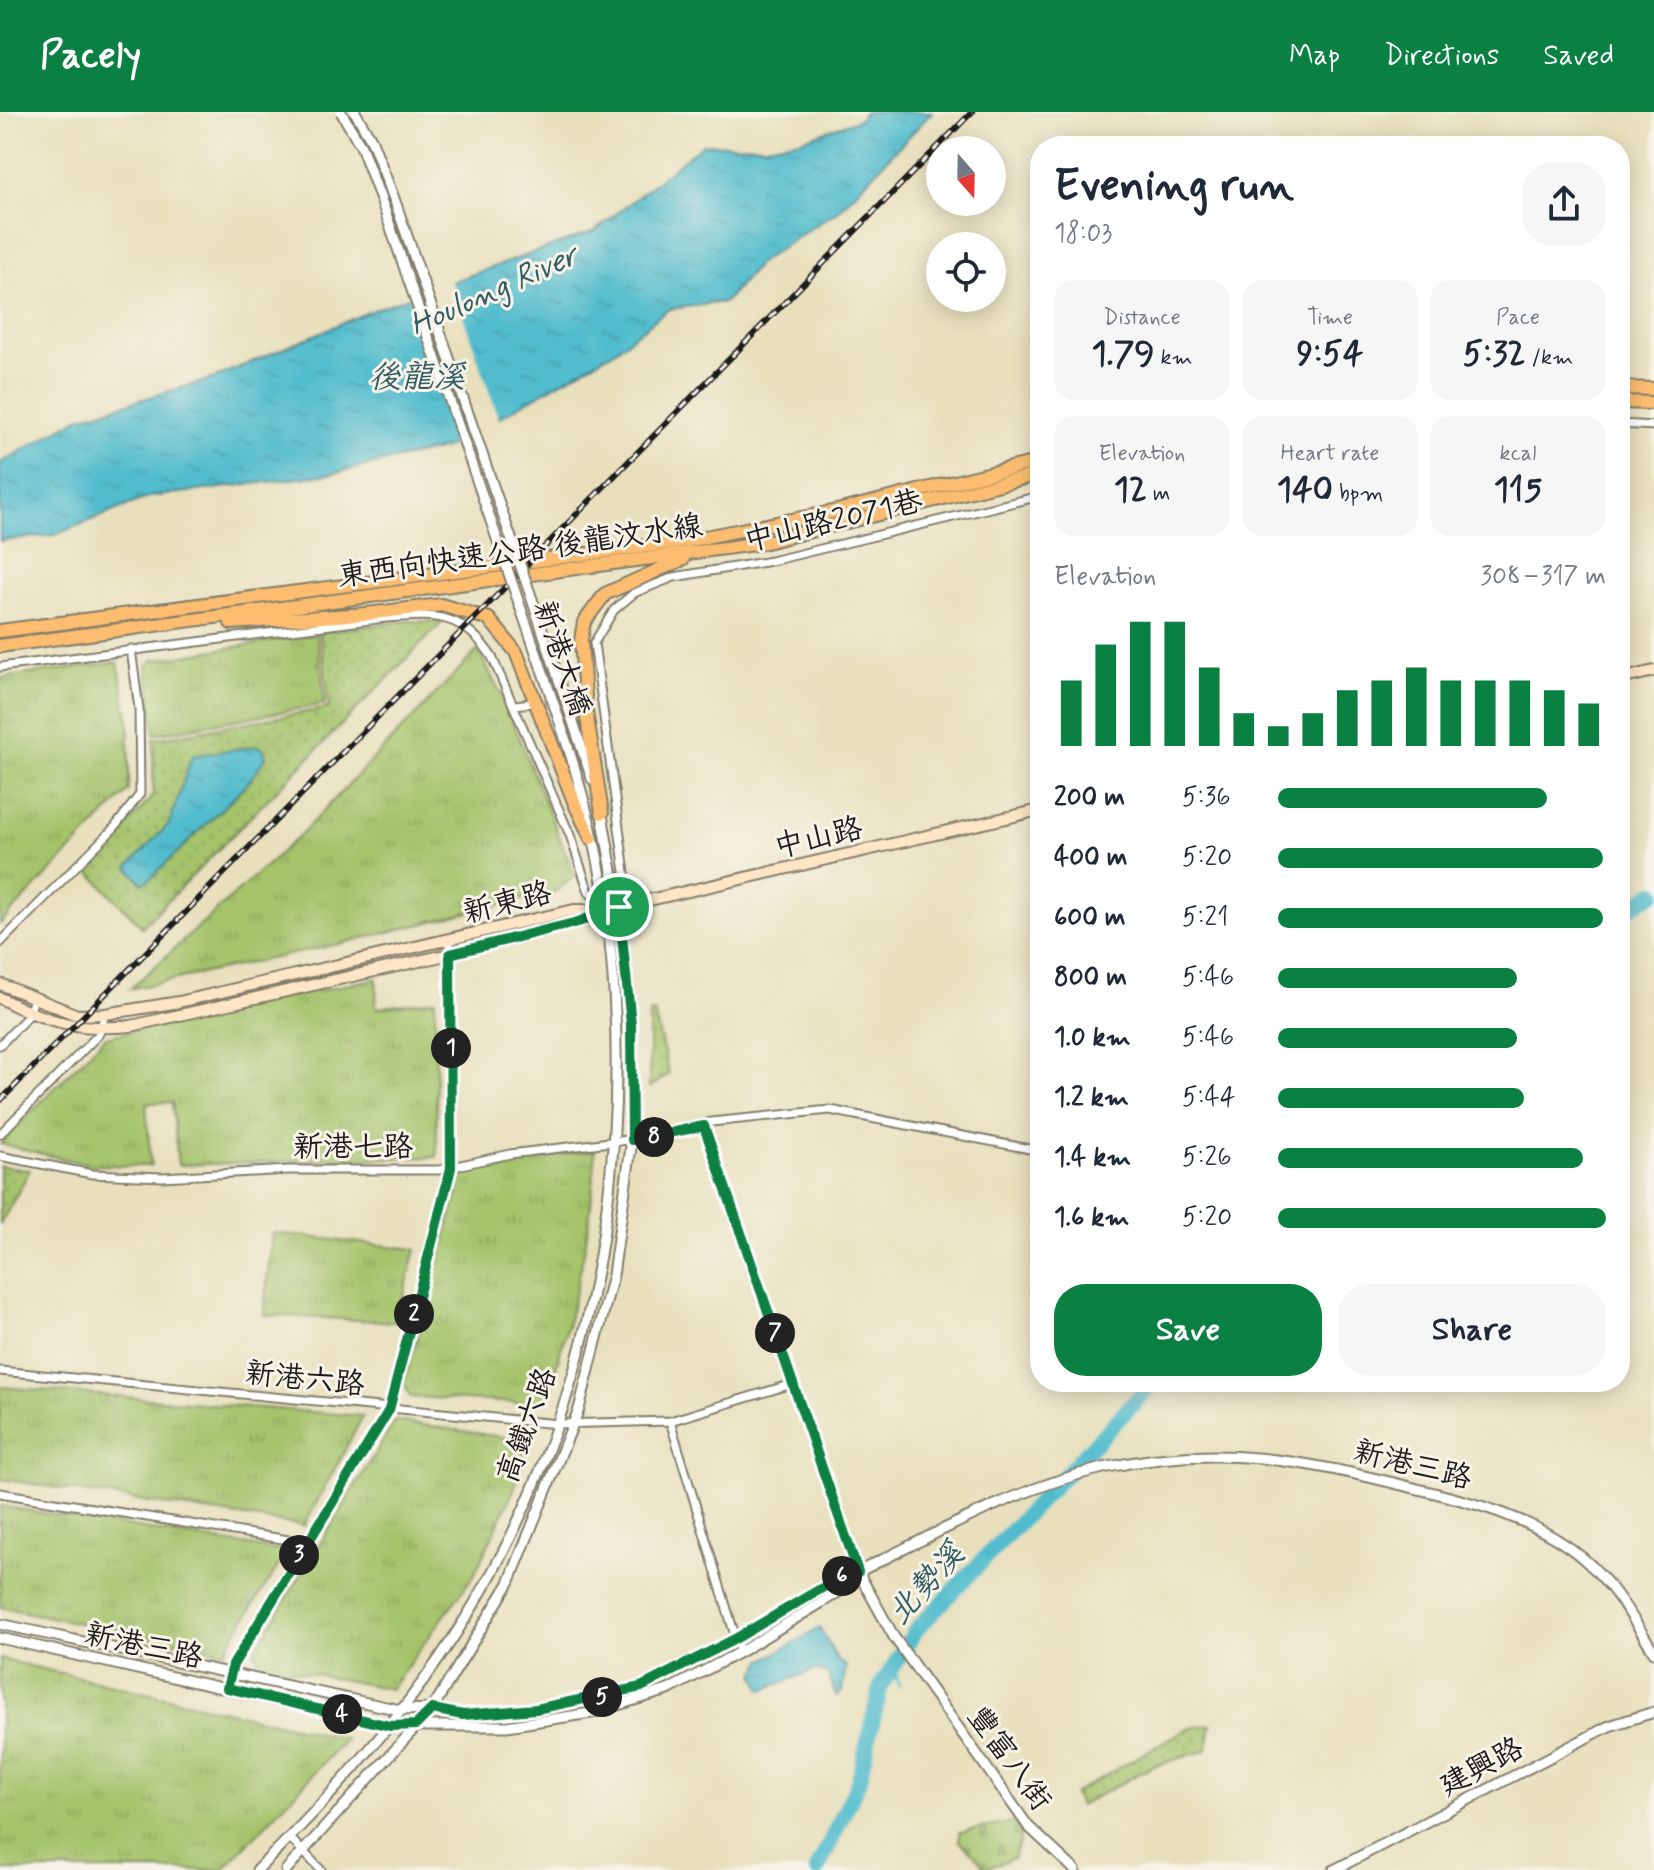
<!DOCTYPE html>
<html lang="en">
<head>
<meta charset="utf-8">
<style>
  :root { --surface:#fff; --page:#f6f6f7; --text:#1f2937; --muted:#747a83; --accent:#0b8043 }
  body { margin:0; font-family:Mynerve,"LXGW WenKai TC",sans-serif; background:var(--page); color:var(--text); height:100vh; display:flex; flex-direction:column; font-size:30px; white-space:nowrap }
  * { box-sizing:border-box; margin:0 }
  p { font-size:26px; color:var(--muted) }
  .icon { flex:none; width:44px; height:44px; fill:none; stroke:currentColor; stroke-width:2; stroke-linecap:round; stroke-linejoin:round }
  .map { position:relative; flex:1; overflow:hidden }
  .panel { position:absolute; left:1030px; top:24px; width:600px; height:1256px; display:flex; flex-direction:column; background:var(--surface); border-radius:32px; box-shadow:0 4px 20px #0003 }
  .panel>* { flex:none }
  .needle { width:52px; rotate:160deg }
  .controls { position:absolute; left:926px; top:24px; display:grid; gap:16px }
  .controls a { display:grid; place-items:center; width:80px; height:80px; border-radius:50%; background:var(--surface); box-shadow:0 4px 20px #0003; font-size:40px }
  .pin { position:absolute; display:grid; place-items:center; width:68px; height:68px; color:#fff; margin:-34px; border:4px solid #fff; border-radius:50%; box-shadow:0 2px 8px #0007 }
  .km { position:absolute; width:40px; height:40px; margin:-20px; border-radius:50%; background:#222; color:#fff; font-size:22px; line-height:40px; text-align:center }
  .round { display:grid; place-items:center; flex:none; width:84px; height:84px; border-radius:32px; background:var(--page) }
  .headline { display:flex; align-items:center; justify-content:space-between; height:136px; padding:0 24px }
  h1 { font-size:44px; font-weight:700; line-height:60px }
  .metrics { display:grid; grid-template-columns:repeat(3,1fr); gap:12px; height:136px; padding:8px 24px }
  .metrics div { display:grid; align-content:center; border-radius:20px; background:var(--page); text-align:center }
  .metrics b { font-size:34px; font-weight:700 }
  .metrics small { font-size:22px; font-weight:400 }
  .metrics p { font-size:22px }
  .chart { height:224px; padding:16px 24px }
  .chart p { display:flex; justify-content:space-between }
  .chart svg { width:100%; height:144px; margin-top:8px; stroke:var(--accent); stroke-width:6 }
  .cta { display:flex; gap:16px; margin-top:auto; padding:16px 24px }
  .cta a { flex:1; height:92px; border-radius:32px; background:var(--accent); color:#fff; font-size:32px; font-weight:700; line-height:92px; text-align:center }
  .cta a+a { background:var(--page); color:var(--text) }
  ul { padding:0 24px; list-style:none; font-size:26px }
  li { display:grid; grid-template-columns:128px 96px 1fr; align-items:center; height:60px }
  li i { height:20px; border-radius:10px; background:var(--accent) }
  header { display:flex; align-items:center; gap:48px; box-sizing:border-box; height:112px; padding:0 40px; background:var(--accent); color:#fff }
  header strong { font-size:38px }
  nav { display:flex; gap:44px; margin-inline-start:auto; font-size:28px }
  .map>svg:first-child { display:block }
</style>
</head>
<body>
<header>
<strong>Pacely</strong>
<nav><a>Map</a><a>Directions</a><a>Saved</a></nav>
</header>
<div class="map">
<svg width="1654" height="1758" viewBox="0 0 1654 1758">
  <defs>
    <pattern id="grass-tufts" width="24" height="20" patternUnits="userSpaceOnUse" patternTransform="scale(2)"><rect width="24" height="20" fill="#a4c36a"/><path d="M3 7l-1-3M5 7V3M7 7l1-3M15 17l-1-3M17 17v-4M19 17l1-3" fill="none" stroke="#8da75b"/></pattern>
    <pattern id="cemetery-stones" width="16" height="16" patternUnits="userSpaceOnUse" patternTransform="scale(2)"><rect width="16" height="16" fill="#a4c36a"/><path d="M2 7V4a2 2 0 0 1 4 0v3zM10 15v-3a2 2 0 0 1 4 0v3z" fill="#8da75b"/></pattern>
    <pattern id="park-dots" width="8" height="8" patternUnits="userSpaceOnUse" patternTransform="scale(2)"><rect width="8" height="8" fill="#a4c36a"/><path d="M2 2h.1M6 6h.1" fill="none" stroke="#8da75b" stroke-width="1.8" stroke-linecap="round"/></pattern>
    <pattern id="water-ripples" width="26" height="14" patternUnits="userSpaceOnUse" patternTransform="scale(2)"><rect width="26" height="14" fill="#51bccd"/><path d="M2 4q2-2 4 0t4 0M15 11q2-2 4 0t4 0" fill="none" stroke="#46a1af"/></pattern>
  </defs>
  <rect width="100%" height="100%" fill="#f7f3e8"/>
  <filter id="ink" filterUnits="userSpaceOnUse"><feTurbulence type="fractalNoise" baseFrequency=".0125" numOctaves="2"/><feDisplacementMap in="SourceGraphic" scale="16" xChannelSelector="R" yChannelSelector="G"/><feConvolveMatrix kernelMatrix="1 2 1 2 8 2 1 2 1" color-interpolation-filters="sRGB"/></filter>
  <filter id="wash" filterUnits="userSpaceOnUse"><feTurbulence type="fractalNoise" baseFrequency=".006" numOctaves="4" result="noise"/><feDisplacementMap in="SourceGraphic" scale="32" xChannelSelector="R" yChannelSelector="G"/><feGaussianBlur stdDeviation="1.8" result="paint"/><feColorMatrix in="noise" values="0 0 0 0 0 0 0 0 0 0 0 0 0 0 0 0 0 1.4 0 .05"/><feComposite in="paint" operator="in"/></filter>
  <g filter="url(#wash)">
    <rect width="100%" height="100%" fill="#e8e0bd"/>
    <!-- grass -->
    <path fill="url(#grass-tufts)" stroke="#607043" stroke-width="2" d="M317 522 325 592 155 622 147 555 153 548Z
      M478 538 503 586 575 764 556 779 339 832 130 877 302 721Z
      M118 550 129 610V678L0 812V566Z
      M377 866 376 896 435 888 437 1045 178 1053 172 990 146 991 151 1054 90 1053 0 1032 105 925Z
      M595 1038C593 1122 572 1200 549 1281L540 1292 410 1285 404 1271 465 1055Z
      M272 1121 416 1137 397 1210 264 1203Z
      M0 1275 363 1304 304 1414 0 1367Z
      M395 1309 529 1329 514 1378 474 1463 391 1577 261 1552 254 1540Z
      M0 1394 287 1440 224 1540 0 1495Z
      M0 1547 346 1627 223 1758H0Z"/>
    <!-- cemetery -->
    <path fill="url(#cemetery-stones)" stroke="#607043" stroke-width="2" d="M1014 1710 1022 1720 1014 1746 984 1757 979 1747 959 1729V1720Z"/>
    <!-- park -->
    <path fill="url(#park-dots)" stroke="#607043" stroke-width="2" d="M404 509 443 510 142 815 88 759 153 683 154 627 329 596 320 520Z
      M654 900 669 962 649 976V902Z
      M0 1054 30 1058 0 1113Z
      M1211 1612 1207 1638 1151 1655 1079 1694 1074 1682 1186 1617Z"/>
    <!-- water -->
    <path fill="url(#water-ripples)" stroke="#366c74" stroke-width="2" d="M864 0H932L840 97 760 150 725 190 669 197 613 240 446 336 330 362 149 385 54 423 0 429V351L81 305 212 267 375 197 595 119 703 32 766 34 801 28 860 7Z
      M257 634 264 637 266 645 248 671 149 768 142 771 128 755 169 712 192 644Z
      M820 1516 838 1549 846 1554 842 1580 836 1584 828 1562 815 1558 762 1578 755 1562 762 1549Z"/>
    <!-- pier -->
    <path fill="#e8e0bd" d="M450 166 500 311 470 327 419 177Z"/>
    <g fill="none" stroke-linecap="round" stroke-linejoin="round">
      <!-- stream -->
      <path stroke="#51bccd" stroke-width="3" d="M894 1553 899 1574"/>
      <!-- river -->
      <path stroke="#51bccd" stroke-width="16" d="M1620 801 1654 781
        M817 1758 858 1671 881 1574 916 1518 1154 1270"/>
    </g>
  </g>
  <g filter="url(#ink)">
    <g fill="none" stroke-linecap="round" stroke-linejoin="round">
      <!-- minor-tunnel -->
      <path stroke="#bfb99d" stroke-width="7" stroke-dasharray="7 3.5" stroke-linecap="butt" d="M533 591 595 585"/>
      <defs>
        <path id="minor" d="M1620 312 1654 314
          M0 555 386 506C436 503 462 499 492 545L570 723 589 780 606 798
          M514 593 533 591
          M619 795 627 775 594 531 614 498 634 481 674 465 771 449 1040 384
          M0 831 115 715 140 682 139 597 131 537
          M0 933 30 902 33 888
          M704 1014 858 1460
          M0 1022 99 922 105 902
          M0 1044 92 1062 162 1065 289 1058H439L510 1042 652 1025 711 1010 830 998 1040 1039
          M0 1259 558 1312 670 1309 792 1272
          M670 1309 740 1540
          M0 1381 307 1431
          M227 1576 233 1553 382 1311 394 1283 451 1056 450 829
          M290 1726 321 1758"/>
        <path id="tertiary" d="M534 493 592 667
          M858 1460 894 1525 1028 1714 1075 1758
          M0 1512 400 1598 432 1597 463 1603 536 1597 641 1575 735 1527 846 1462 858 1460C937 1421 1016 1376 1103 1356 1218 1331 1303 1348 1414 1376 1473 1390 1538 1407 1585 1448 1614 1473 1634 1508 1654 1540
          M0 1526 390 1614H507L591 1601 668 1578 740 1540 852 1472 858 1460
          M257 1758C352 1665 441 1561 502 1442 605 1243 636 1003 604 782 589 684 553 590 521 497
          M286 1758 432 1597 509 1471 579 1297 613 1163 632 1028 631 912 622 815 601 697
          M1334 1758 1609 1614 1654 1600"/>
        <path id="secondary" d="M1620 567 1654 559
          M0 872 77 903 105 902 179 890 574 798H604
          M0 886C45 910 81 919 131 914L450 842 578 810 606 798 1040 698"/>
        <path id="trunk" d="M1620 276 1654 277
          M1620 290 1654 291
          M231 511 366 502 441 493 489 507 516 540 575 692 591 726
          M0 519 685 429 837 399 1040 349
          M0 534 762 431 1040 362
          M602 701 586 599 581 528 584 510 605 482 683 447"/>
      </defs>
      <!-- minor casing -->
      <use href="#minor" stroke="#827e6c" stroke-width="11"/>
      <!-- tertiary casing -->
      <use href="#tertiary" stroke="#827e6c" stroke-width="13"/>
      <!-- secondary casing -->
      <use href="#secondary" stroke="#827e6c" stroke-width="14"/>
      <!-- trunk casing -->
      <use href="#trunk" stroke="#827e6c" stroke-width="16"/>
      <!-- minor -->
      <use href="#minor" stroke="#fff" stroke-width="7"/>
      <!-- tertiary -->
      <use href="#tertiary" stroke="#fff" stroke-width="9"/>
      <!-- secondary -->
      <use href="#secondary" stroke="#fee5c5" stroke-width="10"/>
      <!-- trunk -->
      <use href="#trunk" stroke="#fcbd6f" stroke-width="12"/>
      <defs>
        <path id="rail" d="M0 989 972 0"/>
      </defs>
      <!-- rail casing -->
      <use href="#rail" stroke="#1c1c1c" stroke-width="6"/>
      <!-- rail -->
      <use href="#rail" stroke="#f7f3e8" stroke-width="3" stroke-dasharray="9" stroke-linecap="butt"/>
      <defs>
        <path id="tertiary-bridge" d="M341 0 361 34 384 96 521 497
          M355 0 372 29 396 92 534 493"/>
      </defs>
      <!-- tertiary-bridge casing -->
      <use href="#tertiary-bridge" stroke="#827e6c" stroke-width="13" stroke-linecap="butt"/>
      <!-- tertiary-bridge -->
      <use href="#tertiary-bridge" stroke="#fff" stroke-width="9"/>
    </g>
  </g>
  <g fill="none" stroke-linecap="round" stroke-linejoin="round" filter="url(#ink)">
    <defs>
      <path id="route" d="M619 795 631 912 632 1028 704 1014 858 1460 846 1462 735 1527 641 1575 536 1597 463 1603 432 1597 416 1613 390 1614 227 1576 233 1553 389 1298 451 1056 450 842 578 810Z"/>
    </defs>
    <!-- route casing -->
    <use href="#route" stroke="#fff" stroke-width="16"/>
    <!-- route -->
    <use href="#route" stroke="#0b8043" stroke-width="10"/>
  </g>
  <g text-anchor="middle" stroke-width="6" stroke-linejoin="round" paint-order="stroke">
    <!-- street labels -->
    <g font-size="30" fill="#1c1c1c" stroke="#f7f3e8">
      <text transform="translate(833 408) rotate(-13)" y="10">中山路2071巷</text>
      <text transform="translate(520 438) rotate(-8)" y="10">東西向快速公路 後龍汶水線</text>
      <text transform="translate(563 546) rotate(71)" y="10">新港大橋</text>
      <text transform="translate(818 725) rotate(-13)" y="10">中山路</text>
      <text transform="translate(507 790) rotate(-14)" y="10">新東路</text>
      <text x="353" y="1044">新港七路</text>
      <text transform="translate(305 1266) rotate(6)" y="10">新港六路</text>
      <text transform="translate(526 1313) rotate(-70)" y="10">高鐵六路</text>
      <text transform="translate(1413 1352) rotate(14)" y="10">新港三路</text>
      <text transform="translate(144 1533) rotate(12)" y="10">新港三路</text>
      <text transform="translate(1010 1646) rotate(54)" y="10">豐富八街</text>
      <text transform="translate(1481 1654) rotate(-28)" y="10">建興路</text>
    </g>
    <!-- water labels -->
    <g font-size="32" font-style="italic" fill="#315c63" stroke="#f7f3e8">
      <text transform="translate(493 177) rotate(-24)" y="11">Houlong River</text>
      <text x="417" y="275">後龍溪</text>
      <text transform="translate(925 1471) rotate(-48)" y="11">北勢溪</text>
    </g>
  </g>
</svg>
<div class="controls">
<a><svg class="needle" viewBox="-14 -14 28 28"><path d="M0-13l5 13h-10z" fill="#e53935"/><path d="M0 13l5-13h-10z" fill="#747a83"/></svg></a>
<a><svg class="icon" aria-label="locate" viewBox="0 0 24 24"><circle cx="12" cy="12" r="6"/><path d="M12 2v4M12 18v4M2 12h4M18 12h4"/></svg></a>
</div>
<div class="pin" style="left:619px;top:795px;background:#1e9e55"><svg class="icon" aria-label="arrive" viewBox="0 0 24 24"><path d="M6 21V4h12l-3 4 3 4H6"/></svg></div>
<b class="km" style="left:451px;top:936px">1</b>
<b class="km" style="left:414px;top:1202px">2</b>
<b class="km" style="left:299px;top:1443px">3</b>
<b class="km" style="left:342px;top:1602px">4</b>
<b class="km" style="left:602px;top:1585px">5</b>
<b class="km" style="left:842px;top:1464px">6</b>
<b class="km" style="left:775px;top:1221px">7</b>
<b class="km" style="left:654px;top:1025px">8</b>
<section class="panel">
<div class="headline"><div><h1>Evening run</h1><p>18:03</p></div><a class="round"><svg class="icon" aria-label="share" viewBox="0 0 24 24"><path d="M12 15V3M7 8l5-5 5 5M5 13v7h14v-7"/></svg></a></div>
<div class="metrics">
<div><p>Distance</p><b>1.79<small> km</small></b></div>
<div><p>Time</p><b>9:54</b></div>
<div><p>Pace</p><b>5:32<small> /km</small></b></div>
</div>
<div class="metrics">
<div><p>Elevation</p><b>12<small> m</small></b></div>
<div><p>Heart rate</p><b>140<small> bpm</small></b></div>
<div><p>kcal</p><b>115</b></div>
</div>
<div class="chart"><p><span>Elevation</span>308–317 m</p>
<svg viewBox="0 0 160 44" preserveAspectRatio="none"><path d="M5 44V24M15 44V13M25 44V6M35 44V6M45 44V20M55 44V34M65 44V38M75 44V34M85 44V27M95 44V24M105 44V20M115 44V24M125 44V24M135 44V24M145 44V27M155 44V31"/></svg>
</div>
<ul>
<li><b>200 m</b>5:36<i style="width:82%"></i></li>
<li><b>400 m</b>5:20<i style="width:99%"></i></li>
<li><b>600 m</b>5:21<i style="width:99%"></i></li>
<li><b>800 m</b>5:46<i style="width:73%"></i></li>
<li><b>1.0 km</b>5:46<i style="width:73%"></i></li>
<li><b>1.2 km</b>5:44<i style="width:75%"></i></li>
<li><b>1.4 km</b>5:26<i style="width:93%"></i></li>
<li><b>1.6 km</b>5:20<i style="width:100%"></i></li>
</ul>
<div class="cta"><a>Save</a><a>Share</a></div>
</section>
</div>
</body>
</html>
